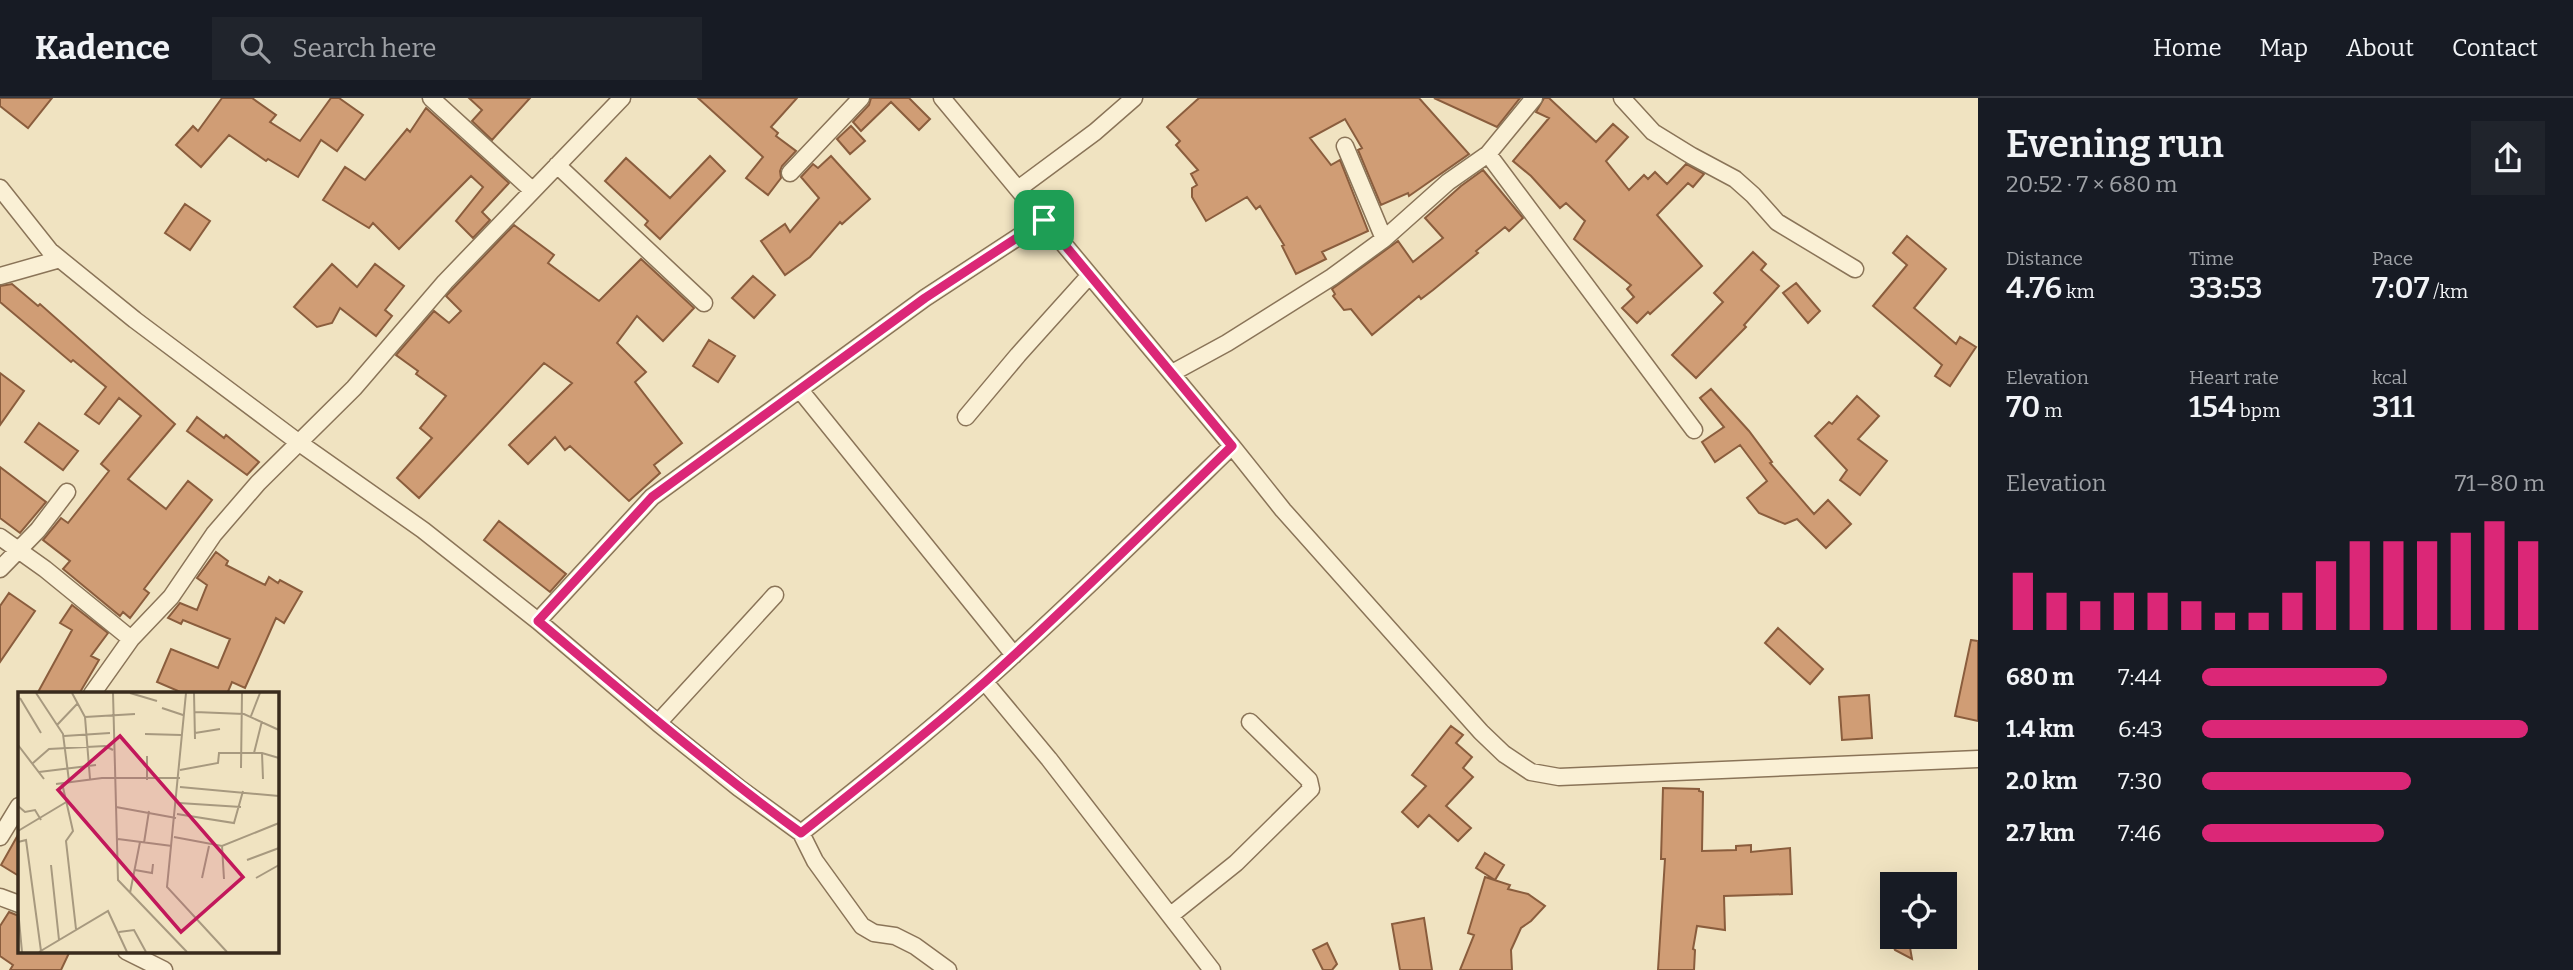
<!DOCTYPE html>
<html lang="en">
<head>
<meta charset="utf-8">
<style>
  :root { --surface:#171b24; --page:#20242c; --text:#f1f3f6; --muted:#9ea1a6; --line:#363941; --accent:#db2777 }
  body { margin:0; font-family:Bitter,serif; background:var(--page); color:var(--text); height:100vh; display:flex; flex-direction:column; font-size:26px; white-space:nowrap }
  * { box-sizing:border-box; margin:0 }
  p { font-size:23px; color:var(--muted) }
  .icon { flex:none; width:38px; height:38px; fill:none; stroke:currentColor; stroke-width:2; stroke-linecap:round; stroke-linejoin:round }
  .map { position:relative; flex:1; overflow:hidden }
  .panel { display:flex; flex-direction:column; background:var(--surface); width:595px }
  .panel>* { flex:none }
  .tools { position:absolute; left:1880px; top:774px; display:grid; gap:14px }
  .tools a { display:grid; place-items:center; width:77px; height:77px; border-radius:0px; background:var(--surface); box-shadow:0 7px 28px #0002; font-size:35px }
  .pin { position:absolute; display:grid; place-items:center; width:60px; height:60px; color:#fff; margin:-30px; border-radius:14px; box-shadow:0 4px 10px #0006 }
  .round { display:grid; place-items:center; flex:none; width:74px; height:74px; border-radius:0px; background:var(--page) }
  .head { display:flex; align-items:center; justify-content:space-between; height:119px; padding:0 28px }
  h1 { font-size:38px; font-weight:600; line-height:52px }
  .figures { display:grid; grid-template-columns:repeat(3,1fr); gap:10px; height:119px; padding:7px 28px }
  .figures div { display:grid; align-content:center }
  .figures b { font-size:30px; font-weight:600 }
  .figures small { font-size:19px; font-weight:400 }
  .figures p { font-size:19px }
  .chart { height:196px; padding:14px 28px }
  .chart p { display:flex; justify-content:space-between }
  .chart svg { width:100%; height:126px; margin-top:7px; stroke:var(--accent); stroke-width:6 }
  ul { padding:0 28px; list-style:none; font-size:23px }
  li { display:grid; grid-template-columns:112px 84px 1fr; align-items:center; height:52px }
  li i { height:18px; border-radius:9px; background:var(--accent) }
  header { display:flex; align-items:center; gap:42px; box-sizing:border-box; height:98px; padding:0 35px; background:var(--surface); border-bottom:2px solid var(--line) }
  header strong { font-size:33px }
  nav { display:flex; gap:38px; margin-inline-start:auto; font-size:24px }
  .search { width:490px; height:63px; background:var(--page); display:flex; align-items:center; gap:18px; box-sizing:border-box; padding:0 24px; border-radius:0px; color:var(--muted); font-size:26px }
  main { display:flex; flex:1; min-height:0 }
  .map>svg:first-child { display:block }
</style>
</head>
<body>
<header>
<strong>Kadence</strong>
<div class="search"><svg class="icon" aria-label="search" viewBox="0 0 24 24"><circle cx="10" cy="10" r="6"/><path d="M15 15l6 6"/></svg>Search here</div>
<nav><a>Home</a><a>Map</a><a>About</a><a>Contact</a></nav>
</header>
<main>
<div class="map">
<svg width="1978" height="872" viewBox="0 0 1978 872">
  <rect width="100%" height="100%" fill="#f0e3c1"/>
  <!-- building -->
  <path fill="#d09d75" stroke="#8a5d3d" stroke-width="2" d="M0 0H52L28 30 0 8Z
    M222 0H252L276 17 270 24 300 43 331 0H339L363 17 337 53 321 42 298 79 268 61 266 63 229 37 201 69 176 47 193 28 198 33Z
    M469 0H530L492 42 472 23 482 12Z
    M698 0H797L771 29 778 35 776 38 796 53 782 68 780 73 781 80 768 97 746 80 763 59Z
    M871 0H909L930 21 919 32 891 4 861 33 853 24 869 7Z
    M1199 0H1419L1469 56 1409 98 1408 95 1381 107 1358 52 1362 50 1345 21 1310 40 1331 67 1340 62 1368 133 1322 154 1326 161 1296 176 1282 148 1284 147 1260 108 1256 111 1247 99 1206 123 1192 99V90L1197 87 1191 76 1198 72 1176 47 1180 43 1167 29Z
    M1434 0H1520L1497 29Z
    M1544 0H1549L1596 44 1613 26 1628 39 1606 63 1629 92 1644 77 1648 81 1655 74 1667 86 1686 66 1704 76 1693 89 1688 85 1657 117 1702 168 1650 216 1648 214 1637 225 1622 210 1634 199 1627 191 1631 187 1574 141 1585 123 1566 105 1560 110 1531 78 1513 63 1549 20 1536 14Z
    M426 10 509 85 482 114 490 122 473 140 456 123 483 89 471 78 399 151 373 125 369 130 323 102 345 69 365 82 407 31 410 34Z
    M851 28 865 43 850 56 837 41Z
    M710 58 725 73 660 141 645 127 648 123 605 83 626 60 670 100Z
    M831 58 870 101 842 126 840 124 810 159 785 177 761 143 785 126 790 134 819 100 801 79 813 66 818 70Z
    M1483 72 1523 120 1509 133 1505 129 1476 153 1478 155 1433 192 1421 201 1419 198 1372 237 1351 211 1344 212 1333 198 1335 196 1332 191 1398 143 1413 164 1443 140 1425 120 1461 88Z
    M185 106 210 123 190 152 165 135Z
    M514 127 554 157 548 165 599 203 641 161 694 210 663 243 637 218 617 245 646 274 635 284 682 345 654 367 660 375 629 403 570 348 565 352 555 339 528 366 509 347 572 285 544 265 419 400 397 380 432 340 420 330 446 298 416 276 418 273 396 257 434 213 449 225 461 213 446 198Z
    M1907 138 1946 171 1914 210 1956 246 1960 239 1976 249 1950 288 1935 278 1942 267 1873 208 1907 167 1893 155Z
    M1753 154 1766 166 1761 172 1779 188 1744 227 1746 229 1696 280 1672 257 1723 204 1714 195Z
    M332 166 357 189 375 166 404 188 385 212 392 218 376 238 340 210 332 225 317 229 294 209Z
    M753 178 775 197 754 220 732 200Z
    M1796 185 1820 213 1808 225 1783 195Z
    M12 186 38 208 40 206 175 326 128 381 166 411 188 383 212 402 144 491 149 495 130 520 123 514 120 518 63 471 70 463 43 442 61 420 68 425 109 373 101 366 141 318 119 300 99 326 85 316 106 289 73 262 71 264 0 204V188Z
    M709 242 735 258 718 284 693 268Z
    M0 275 24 293 0 327Z
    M1711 291 1749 333 1772 364 1770 365 1814 416 1828 402 1851 426 1826 450 1797 421 1785 426 1759 415 1747 400 1767 383 1740 347 1715 364 1702 344 1724 329 1700 300Z
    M1857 298 1879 318 1858 341 1887 363 1860 397 1840 382 1847 372 1815 338 1829 324 1832 326Z
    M197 319 224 340 226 337 259 364 247 377 187 333Z
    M39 325 78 353 63 372 25 344Z
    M0 369 46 404 20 435 0 420Z
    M499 423 566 476 550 494 484 442Z
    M216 454 228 463 226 467 265 487 269 479 278 485 280 482 302 494 284 525 276 520 245 590 232 584 227 596H185L157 584 171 551 218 570 230 541 183 522 181 526 168 520 180 505 197 512 207 487 197 480Z
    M9 495 35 513 0 564V508Z
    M72 507 108 535 91 558 99 562 79 596H37L72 532 60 525Z
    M1778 530 1823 571 1810 586 1765 545Z
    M1971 542 1978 543V623L1955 618Z
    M1869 597 1872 640 1842 642 1839 599Z
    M1451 628 1463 637 1456 645 1472 659 1463 670 1473 679 1446 708 1471 730 1458 743 1429 717 1418 729 1402 714 1426 688 1412 677Z
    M1663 690 1699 691V693L1703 694 1702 753 1736 752V748L1751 747V754L1790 750 1792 796 1724 798 1725 832 1697 828 1693 851 1695 852 1694 872H1658L1665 761H1661Z
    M19 735V778L1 767Z
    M1485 755 1504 767 1495 782 1476 770Z
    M1485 779 1510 787 1508 791 1528 796 1545 808 1531 823 1521 830 1511 852 1512 872H1460L1474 837 1468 835Z
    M9 814 19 818V853H70L61 872H10L13 867 0 858V828Z
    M1424 820 1432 872H1400L1392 826Z
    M1894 838H1908L1912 861 1895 852 1892 845Z
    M1327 845 1337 866 1332 872H1323L1313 852Z"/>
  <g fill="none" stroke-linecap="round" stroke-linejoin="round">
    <defs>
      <path id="minor" d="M431 0 532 92
        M942 0 1232 348 1283 412 1481 634 1504 656 1531 674 1559 679 1978 661
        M1622 0 1653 34 1692 58 1735 81 1753 97 1777 124 1855 171
        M1345 48 1384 141
        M1488 56 1694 332
        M557 67 704 205
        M790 75 861 0
        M0 90 50 153 135 222 298 344 423 432 538 523 658 625 739 690 801 735 815 763 862 828 874 835 895 838 915 848 948 872
        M1018 91 1095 34 1134 0
        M0 178 60 161
        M1172 275 1227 245 1332 179 1384 141 1448 84 1488 56 1534 0
        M800 292 1014 557
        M966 319 1018 257 1089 178
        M0 439 45 471 131 541
        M0 471 38 432 67 394
        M538 523 652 399 925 200 1044 122
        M985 584 1049 661 1212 872
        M92 596 131 541 171 499 214 436 258 385 354 290 445 184 622 0
        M658 625 775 497
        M801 735C863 686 926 636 985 583 1070 507 1151 427 1232 348
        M0 739 19 708
        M0 799 19 806
        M1171 817 1236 765 1311 691 1309 682 1250 624
        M126 853 164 872"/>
    </defs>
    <!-- minor casing -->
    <use href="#minor" stroke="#8a7458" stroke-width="19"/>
    <!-- minor -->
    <use href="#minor" stroke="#faf0d5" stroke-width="16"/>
  </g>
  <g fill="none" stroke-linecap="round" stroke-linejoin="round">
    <defs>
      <path id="route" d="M1044 122 1232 348C1151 427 1070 507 986 583 926 636 863 686 801 735 710 669 625 596 538 523L652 399 925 200Z"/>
    </defs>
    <!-- route casing -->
    <use href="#route" stroke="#fff" stroke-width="14"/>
    <!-- route -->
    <use href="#route" stroke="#db2777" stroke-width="9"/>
  </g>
  <!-- overview -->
  <g transform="translate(18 594)">
    <rect width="261" height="261" fill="#f0e3c1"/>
    <path fill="none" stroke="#a7997f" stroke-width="2" d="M18 1 45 42 51 89M54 1 67 25 72 87M95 1 100 188 169 260M112 1 139 9M168 1 149 195 209 260M176 1 177 47M2 6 23 41M144 16 165 23M177 20 226 22 261 38M233 24 242 1M67 25 117 22M39 33 60 11M177 41 202 37M127 42 163 43M46 44 92 41M0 53 26 87M236 61 244 29M244 61 245 87M15 71 31 57 87 54 95 58M223 76 224 1M162 78 200 71 201 61H244L261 66M21 80 78 73M129 88V64M44 91 55 139 48 149 58 237M38 92 84 86H162M162 95 261 104M161 111 223 115M0 114 7 120 17 118 23 128M98 115 158 126M159 122 216 131 225 99M0 139 50 109M156 145 204 154 261 131M100 147 154 154M0 150 8 148 23 259M126 151 131 119M204 154 206 187M229 168 261 156M33 173 41 248M117 178 134 181 135 172M184 186 191 154M238 186 261 173M112 201 122 150M0 217 4 260M101 240 116 238 128 260M21 260 90 219 109 260"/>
    <path fill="#c2185b" fill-opacity="0.15" stroke="#c2185b" stroke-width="3.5" d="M102 44 225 185 163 240 40 98Z"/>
    <rect width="261" height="261" fill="none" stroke="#392b1d" stroke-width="3.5"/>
  </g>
</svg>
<div class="tools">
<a><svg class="icon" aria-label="locate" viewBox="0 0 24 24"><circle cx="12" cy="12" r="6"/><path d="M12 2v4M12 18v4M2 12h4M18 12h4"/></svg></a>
</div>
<div class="pin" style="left:1044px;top:122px;background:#1e9e55"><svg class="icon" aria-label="arrive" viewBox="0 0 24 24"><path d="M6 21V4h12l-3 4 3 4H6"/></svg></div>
</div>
<section class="panel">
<div class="head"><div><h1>Evening run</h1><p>20:52 · 7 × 680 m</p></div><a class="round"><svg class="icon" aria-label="share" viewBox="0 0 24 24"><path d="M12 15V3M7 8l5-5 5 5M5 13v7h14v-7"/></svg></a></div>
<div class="figures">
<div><p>Distance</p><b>4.76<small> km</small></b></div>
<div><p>Time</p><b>33:53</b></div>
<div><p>Pace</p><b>7:07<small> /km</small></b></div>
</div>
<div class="figures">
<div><p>Elevation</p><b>70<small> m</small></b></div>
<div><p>Heart rate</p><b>154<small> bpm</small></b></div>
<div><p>kcal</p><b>311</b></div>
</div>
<div class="chart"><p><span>Elevation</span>71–80 m</p>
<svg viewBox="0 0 160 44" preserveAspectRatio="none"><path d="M5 44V24M15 44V31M25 44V34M35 44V31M45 44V31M55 44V34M65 44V38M75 44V38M85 44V31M95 44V20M105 44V13M115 44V13M125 44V13M135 44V10M145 44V6M155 44V13"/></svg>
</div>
<ul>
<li><b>680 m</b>7:44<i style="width:54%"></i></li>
<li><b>1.4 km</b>6:43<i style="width:95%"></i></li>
<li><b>2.0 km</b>7:30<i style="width:61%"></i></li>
<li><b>2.7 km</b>7:46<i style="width:53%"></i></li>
</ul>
</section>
</main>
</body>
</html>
